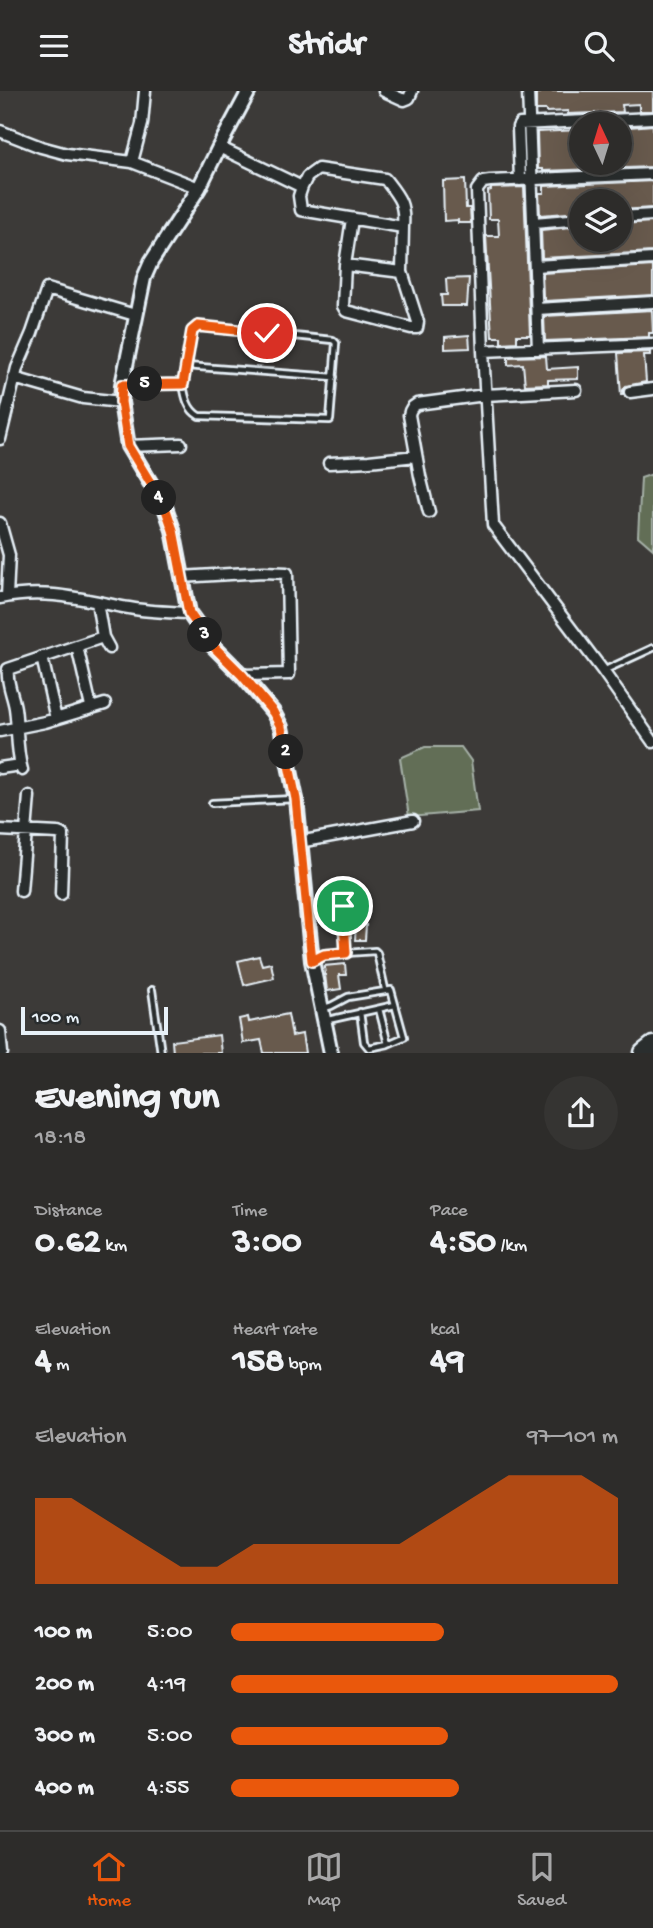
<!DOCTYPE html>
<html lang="en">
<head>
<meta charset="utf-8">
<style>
  :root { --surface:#2d2c2a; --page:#353432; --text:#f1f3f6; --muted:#a7a7a8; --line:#484847; --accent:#ea580c }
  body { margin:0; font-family:"Gochi Hand",sans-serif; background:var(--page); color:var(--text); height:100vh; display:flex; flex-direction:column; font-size:26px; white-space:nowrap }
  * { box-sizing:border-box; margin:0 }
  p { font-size:23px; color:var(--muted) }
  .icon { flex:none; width:38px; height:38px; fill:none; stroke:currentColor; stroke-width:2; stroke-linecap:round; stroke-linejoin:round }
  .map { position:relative; height:962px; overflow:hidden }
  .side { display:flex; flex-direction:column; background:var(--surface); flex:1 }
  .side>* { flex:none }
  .needle { width:46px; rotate:356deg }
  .fabs { position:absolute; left:569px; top:21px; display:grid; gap:14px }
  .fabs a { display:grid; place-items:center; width:63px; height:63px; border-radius:50%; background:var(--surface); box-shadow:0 7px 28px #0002,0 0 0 2px var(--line); font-size:35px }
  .scale { position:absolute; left:21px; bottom:18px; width:147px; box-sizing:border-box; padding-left:7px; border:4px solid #e8f1f8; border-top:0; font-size:19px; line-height:24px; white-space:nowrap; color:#e8f1f8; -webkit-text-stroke:5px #2a2d2e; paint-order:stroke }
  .pin { position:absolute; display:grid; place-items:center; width:60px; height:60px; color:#fff; margin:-30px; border:4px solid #fff; border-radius:50%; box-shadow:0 2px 7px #0007 }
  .km { position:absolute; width:35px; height:35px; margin:-18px; border-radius:50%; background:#222; color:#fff; font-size:19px; line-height:35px; text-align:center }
  .round { display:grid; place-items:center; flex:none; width:74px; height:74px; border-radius:37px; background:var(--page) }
  .head { display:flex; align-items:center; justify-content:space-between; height:119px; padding:0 35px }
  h1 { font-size:38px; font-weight:800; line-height:52px }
  .figures { display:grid; grid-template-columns:repeat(3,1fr); gap:10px; height:119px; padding:7px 35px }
  .figures div { display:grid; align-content:center }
  .figures b { font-size:35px; font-weight:800 }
  .figures small { font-size:19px; font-weight:400 }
  .figures p { font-size:19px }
  .chart { height:196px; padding:14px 35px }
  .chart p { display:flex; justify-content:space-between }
  .chart svg { width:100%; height:126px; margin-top:7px; fill:var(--accent); opacity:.7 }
  ul { padding:0 35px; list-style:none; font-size:23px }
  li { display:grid; grid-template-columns:112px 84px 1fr; align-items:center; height:52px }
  li i { height:18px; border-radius:9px; background:var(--accent) }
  header { display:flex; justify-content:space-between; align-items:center; height:91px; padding:0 35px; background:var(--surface); font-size:32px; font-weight:800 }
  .menu { display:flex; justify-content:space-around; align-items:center; height:98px; border-top:2px solid var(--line); background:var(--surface); font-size:19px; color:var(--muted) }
  .menu a { display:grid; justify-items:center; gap:4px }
  .menu .selected { color:var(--accent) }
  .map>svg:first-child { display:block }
</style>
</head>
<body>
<header><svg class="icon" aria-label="menu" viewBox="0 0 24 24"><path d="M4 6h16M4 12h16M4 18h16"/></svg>Stridr<svg class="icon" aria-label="search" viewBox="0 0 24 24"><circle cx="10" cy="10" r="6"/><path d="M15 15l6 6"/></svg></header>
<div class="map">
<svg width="653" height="962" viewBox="0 0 653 962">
  <rect width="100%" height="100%" fill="#3c3a38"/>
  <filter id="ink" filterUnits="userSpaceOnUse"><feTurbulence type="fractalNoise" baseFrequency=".0143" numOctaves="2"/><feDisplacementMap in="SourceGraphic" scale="14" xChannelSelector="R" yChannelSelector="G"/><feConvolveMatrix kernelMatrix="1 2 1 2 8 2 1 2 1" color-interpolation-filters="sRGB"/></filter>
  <g filter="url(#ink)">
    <!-- green -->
    <path fill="#626e56" stroke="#a5b0a7" stroke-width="2" d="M653 383V458L638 445 641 387Z
      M425 656H461L471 670 478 720 409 726 400 667Z"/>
    <!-- building -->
    <path fill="#675a4e" stroke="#e8f1f8" stroke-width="2" d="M540 0H653V20H639V13L622 14 623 21 568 23V20L546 21V19H536V2H540Z
      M653 34V76L543 80V78H538L537 41 581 39V72H620V39L629 38V36Z
      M465 89 466 117H470L471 132H458V129L444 130 443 90Z
      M653 90V117L620 119V110H581V121L540 124 539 102H544V95Z
      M524 96 530 244H517V251L501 252V246H492L486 145H499L498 128H489L488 100 491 99V97Z
      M653 131V161L542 167 541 139 581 135V150L620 149V133Z
      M653 175V204L545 210V207H543L542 182Z
      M469 187 467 215H442L441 204H447L446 188Z
      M652 219 653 242H649V246L545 250 544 225Z
      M469 244 470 257 445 258V246Z
      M650 261V264H644L646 291 626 295 623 299V304H621L618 262Z
      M546 265 547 278 578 276V288L548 289V293L525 294 523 273 508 274V266Z
      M356 833 366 834 365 849H355Z
      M259 865 262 874 271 872 274 887 244 894 238 870Z
      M345 873 346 884H339L341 898 327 900 324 875Z
      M288 923 292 945 302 943 305 962H264L261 949 243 952 239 928 248 926 249 931Z
      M219 944 221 962H173L172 950Z"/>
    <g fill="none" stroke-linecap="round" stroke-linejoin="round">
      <defs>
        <path id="lane" d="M186 275 334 286
          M125 294 183 293 193 240 198 235 333 249 336 252 330 329 199 325C187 318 185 305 183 293
          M603 580 653 557
          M212 712 295 708
          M346 862 375 860 377 862 385 898
          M313 870 324 864 346 862 343 815 341 811
          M152 899 161 962
          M324 917 331 915 348 906 391 899 404 946 388 953 369 957 364 951 360 921
          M379 918 388 953
          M328 929 395 914"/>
        <path id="street" d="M384 0 404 9 409 7 412 0
          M528 0 538 258
          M0 40 41 56 67 63 132 71 199 97
          M219 56 302 96 299 105 301 119 403 136 402 181 418 231 417 237H411L350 221 346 220 343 215 345 174 352 128
          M132 71 142 33 145 0
          M653 83 490 90 483 91 477 99 483 260 493 434 603 580 653 651
          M520 89 518 36 520 33 653 27
          M302 96 307 86 318 78 385 88C399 106 405 112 403 136
          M620 126 653 124
          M534 132 581 128
          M345 174 402 181
          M535 175 653 168
          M537 218 653 211
          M483 260 653 253
          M14 287 83 307 121 311
          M630 301 653 298
          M0 348 17 277 32 242 47 198 135 224
          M128 355 181 353
          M329 372 369 370 416 365
          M429 421 420 385 409 324C410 318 412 316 417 313L485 304 576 299
          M0 432 9 464 7 505
          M181 486 264 481 287 482 289 583 242 584
          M0 507C46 497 85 509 129 517 149 521 169 521 189 522
          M97 511 103 546 109 557
          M77 555 91 616
          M42 566 56 628
          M0 640 45 631 105 613
          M0 677 20 674
          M22 679C16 659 18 637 15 617 13 604 6 591 8 578L103 546
          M0 739 58 742 63 744 61 803
          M299 751 413 730
          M21 800 29 705
          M0 940 2 962"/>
        <path id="secondary" d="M249 0 219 56 199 97 151 171 144 187 122 294 121 311 128 355 165 416 173 439 189 522 212 554 242 584 273 621 281 636 296 708 312 870 331 962"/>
        <path id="highway" d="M644 962 653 955"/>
      </defs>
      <!-- lane casing -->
      <use href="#lane" stroke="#e8f1f8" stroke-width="10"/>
      <!-- street casing -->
      <use href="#street" stroke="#e8f1f8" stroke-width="15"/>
      <!-- secondary casing -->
      <use href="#secondary" stroke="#e8f1f8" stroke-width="18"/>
      <!-- highway casing -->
      <use href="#highway" stroke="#e8f1f8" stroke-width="23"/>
      <!-- lane -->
      <use href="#lane" stroke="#2a2d2e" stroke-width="4.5"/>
      <!-- street -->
      <use href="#street" stroke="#2a2d2e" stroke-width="10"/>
      <!-- secondary -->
      <use href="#secondary" stroke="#2a2d2e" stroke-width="12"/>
      <!-- highway -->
      <use href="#highway" stroke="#2a2d2e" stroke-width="18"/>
    </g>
  </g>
  <g fill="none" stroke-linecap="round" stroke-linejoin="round" filter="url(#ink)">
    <defs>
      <path id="route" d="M267 242 198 235 192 240 183 293 122 294 121 311 128 355 165 416 173 439 189 522 212 554 242 584 273 621 281 636 296 708 312 870 324 864 346 862 343 815"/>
    </defs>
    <!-- route casing -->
    <use href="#route" stroke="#fff" stroke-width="14"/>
    <!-- route -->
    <use href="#route" stroke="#ea580c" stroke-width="9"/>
  </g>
</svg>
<div class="fabs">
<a><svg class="needle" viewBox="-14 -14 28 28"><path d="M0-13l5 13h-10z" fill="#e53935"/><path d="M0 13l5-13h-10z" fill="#a7a7a8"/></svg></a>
<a><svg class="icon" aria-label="layers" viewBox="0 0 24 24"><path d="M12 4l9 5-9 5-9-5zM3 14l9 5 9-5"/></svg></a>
</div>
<div class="scale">100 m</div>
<div class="pin" style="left:343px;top:815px;background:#1e9e55"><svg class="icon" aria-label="arrive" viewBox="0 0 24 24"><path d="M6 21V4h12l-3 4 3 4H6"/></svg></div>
<div class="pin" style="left:267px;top:242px;background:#d93025"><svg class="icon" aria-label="check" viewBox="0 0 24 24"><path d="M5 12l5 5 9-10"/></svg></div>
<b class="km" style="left:286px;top:661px">2</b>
<b class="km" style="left:205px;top:544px">3</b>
<b class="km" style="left:159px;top:407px">4</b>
<b class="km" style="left:145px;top:293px">5</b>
</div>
<section class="side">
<div class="head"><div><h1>Evening run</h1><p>18:18</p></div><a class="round"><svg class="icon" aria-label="share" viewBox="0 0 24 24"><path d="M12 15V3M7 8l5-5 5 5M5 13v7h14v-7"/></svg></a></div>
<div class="figures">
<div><p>Distance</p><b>0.62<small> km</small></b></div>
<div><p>Time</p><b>3:00</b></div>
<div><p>Pace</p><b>4:50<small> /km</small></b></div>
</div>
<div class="figures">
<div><p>Elevation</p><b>4<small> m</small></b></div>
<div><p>Heart rate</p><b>158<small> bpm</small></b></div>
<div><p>kcal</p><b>49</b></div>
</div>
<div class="chart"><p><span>Elevation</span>97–101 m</p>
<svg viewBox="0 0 160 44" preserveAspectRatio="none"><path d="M0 44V14L10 14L20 22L30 30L40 38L50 38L60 30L70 30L80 30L90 30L100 30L110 22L120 14L130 6L140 6L150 6L160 14V44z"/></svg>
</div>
<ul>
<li><b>100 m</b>5:00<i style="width:55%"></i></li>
<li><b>200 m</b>4:19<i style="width:100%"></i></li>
<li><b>300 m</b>5:00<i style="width:56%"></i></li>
<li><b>400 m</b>4:55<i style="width:59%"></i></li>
</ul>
</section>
<nav class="menu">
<a class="selected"><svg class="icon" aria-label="home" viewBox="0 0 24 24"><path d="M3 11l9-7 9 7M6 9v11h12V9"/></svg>Home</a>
<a><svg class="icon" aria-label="map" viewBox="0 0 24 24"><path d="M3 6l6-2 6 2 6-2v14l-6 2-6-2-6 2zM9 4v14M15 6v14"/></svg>Map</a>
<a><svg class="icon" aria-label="saved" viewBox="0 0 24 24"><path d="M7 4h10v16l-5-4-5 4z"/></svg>Saved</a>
</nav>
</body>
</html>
